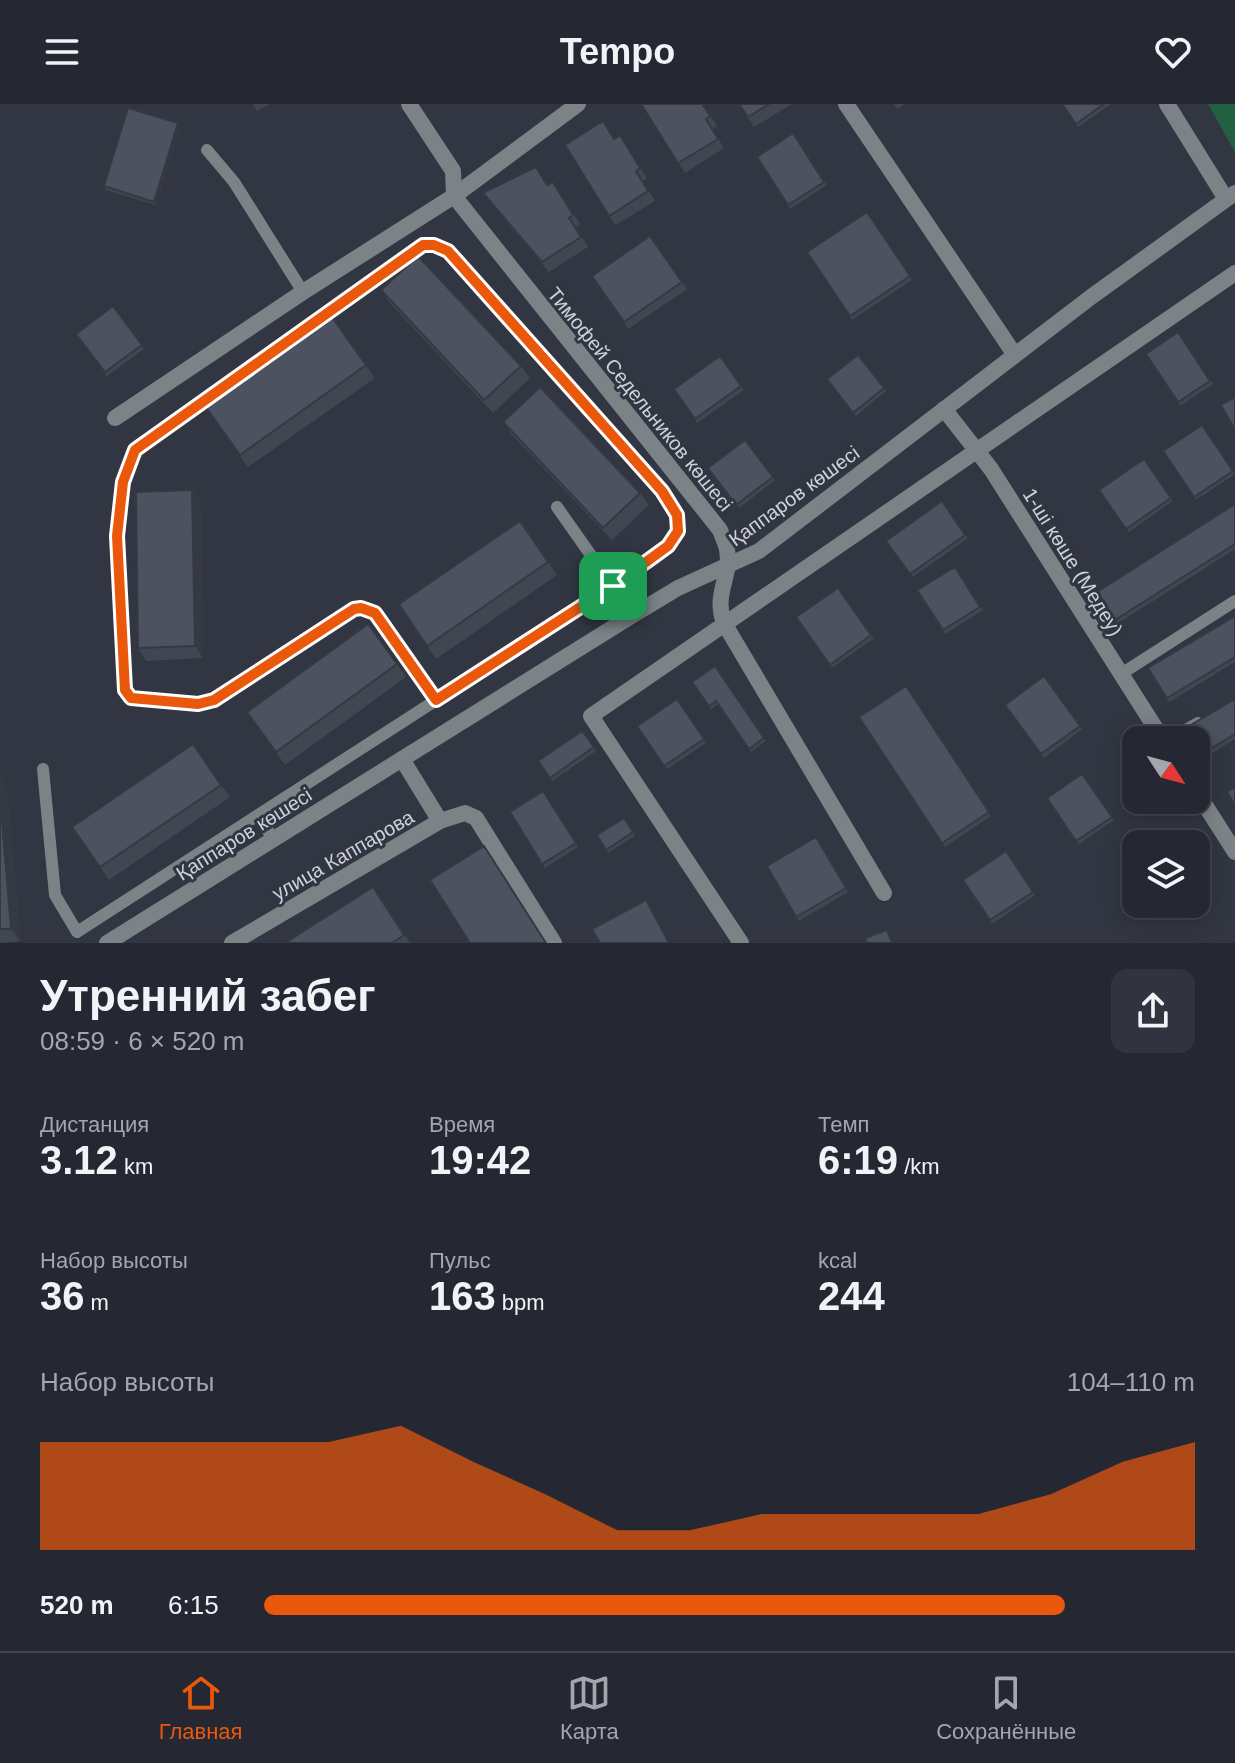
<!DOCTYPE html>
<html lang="ru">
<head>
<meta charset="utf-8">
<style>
  :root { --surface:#252832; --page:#31343e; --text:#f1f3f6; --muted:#a3a6ac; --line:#42444d; --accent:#ea580c }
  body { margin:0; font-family:Arial,sans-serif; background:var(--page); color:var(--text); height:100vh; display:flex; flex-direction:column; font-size:30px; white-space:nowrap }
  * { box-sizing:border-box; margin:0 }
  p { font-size:26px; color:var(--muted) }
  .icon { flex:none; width:44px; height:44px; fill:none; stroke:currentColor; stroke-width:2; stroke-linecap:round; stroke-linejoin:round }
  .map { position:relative; height:839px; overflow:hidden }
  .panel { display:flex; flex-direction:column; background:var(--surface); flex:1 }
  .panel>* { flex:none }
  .needle { width:52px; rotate:126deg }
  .fabs { position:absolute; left:1122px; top:622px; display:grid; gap:16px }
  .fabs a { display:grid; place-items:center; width:88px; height:88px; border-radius:16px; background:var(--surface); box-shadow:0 4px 20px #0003,0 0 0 2px var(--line); font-size:40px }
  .pin { position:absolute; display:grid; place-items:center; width:68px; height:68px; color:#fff; margin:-34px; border-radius:16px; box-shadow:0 4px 12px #0006 }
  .round { display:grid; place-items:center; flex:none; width:84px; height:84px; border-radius:16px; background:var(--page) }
  .overview { display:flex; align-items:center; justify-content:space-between; height:136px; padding:0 40px }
  h1 { font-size:44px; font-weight:700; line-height:60px }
  .metrics { display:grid; grid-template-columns:repeat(3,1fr); gap:12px; height:136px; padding:8px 40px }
  .metrics div { display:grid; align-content:center }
  .metrics b { font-size:40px; font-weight:700 }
  .metrics small { font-size:22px; font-weight:400 }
  .metrics p { font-size:22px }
  .chart { height:224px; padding:16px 40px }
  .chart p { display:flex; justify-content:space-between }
  .chart svg { width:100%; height:144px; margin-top:8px; fill:var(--accent); opacity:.7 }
  ul { padding:0 40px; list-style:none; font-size:26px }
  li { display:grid; grid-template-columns:128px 96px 1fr; align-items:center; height:60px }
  li i { height:20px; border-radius:10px; background:var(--accent) }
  header { display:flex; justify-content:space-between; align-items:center; height:104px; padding:0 40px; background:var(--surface); font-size:36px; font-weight:700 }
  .tab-bar { display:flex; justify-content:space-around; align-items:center; height:112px; border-top:2px solid var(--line); background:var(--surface); font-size:22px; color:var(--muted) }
  .tab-bar a { display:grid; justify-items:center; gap:4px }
  .tab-bar .current { color:var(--accent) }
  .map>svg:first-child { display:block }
</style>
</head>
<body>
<header><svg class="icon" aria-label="menu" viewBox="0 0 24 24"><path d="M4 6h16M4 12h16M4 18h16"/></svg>Tempo<svg class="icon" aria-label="heart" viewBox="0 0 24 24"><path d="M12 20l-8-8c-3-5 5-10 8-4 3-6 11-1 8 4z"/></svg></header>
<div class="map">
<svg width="1235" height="839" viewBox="0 0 1235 839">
  <rect width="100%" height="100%" fill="#313642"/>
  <!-- green -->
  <path fill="#216142" d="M1208 0H1235V48Z"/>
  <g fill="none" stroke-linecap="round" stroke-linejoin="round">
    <!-- service -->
    <path stroke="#7b8386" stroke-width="12" d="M207 46 234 78 303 188
      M557 403 633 511
      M1121 570 1235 497
      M1168 636 1198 619
      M43 665 55 791 77 828 613 482C633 468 682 442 677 415 675 405 667 395 662 387L448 147 434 141H423L135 346 123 378 117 432 125 586 131 594 198 600 214 596 354 505 361 504 375 509 436 596
      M258 711 273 735"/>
    <!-- minor -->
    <path stroke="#7b8386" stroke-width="16" d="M409 0 453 67 454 92 720 426C722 432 726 439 727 446 732 473 713 489 724 519L884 789
      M846 0 1015 251
      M1167 0 1226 95
      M944 305 991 365 1163 636
      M115 314 303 188 454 92 578 0
      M402 655 440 717
      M1196 687 1235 748
      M232 839 440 717 465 709 476 714 554 839
      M741 839 591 612 1235 169"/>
    <!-- tertiary -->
    <path stroke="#7b8386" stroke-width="16" d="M107 839 633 511 678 484 759 447 1091 193 1235 89"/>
  </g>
  <!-- wall -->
  <path fill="#414752" d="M253 0H270L257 7Z
    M641 0H703L717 22 712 25 724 44 685 69Z
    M739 0H792L754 23Z
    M894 0H905L898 5Z
    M1062 0H1111L1078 23Z
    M178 19 180 23 156 101 106 86 104 82Z
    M793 30 827 81 790 105 757 53Z
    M620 31 647 74 643 77 655 97 616 121 609 112 615 35Z
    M548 81 560 88 580 120 576 123 588 143 549 168 490 99 483 89Z
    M867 108 912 176 852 216 807 148Z
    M650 132 687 185 628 225 592 172Z
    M381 186 521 262 530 274 493 309 390 199Z
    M113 202 144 245 107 272 76 230Z
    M329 209 375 274 248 363 203 299Z
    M1178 228 1213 280 1180 302 1146 250Z
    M858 251 886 287 856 312 827 275Z
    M720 252 744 286 697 319 674 285Z
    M503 318 640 389 649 401 612 436 512 331Z
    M1202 321 1235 370 1196 396 1163 347Z
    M745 336 775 376 739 404 708 364Z
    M1144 355 1173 397 1129 428 1099 386Z
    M942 397 968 434 913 473 886 437Z
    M201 399 203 554 146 557 138 544Z
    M1235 400V445L1117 520 1097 488Z
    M520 417 557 471 436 555 399 500Z
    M955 463 983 506 945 530 917 486Z
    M838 484 874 534 832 564 796 513Z
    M1235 512V558L1169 598 1148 564Z
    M368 520 406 573 285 661 247 608Z
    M715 562 766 637 751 648 718 600 711 605 692 578Z
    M1044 572 1082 625 1044 654 1005 601Z
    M906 582 991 712 945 743 859 613Z
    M677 595 706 639 667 665 637 622Z
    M1235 595V635L1203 655 1196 644Z
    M582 627 596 647 552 677 538 657Z
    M193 640 230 693 109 776 72 723Z
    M1082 670 1114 716 1079 740 1047 694Z
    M0 675 7 685 20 837 0 839Z
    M543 687 578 743 545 764 510 708Z
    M624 714 635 732 608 749 597 731Z
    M816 733 848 788 799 817 796 813Z
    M1006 747 1035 791 992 820 963 776Z
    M382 795 410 839H285Z"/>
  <!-- shaded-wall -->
  <path fill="#353942" d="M178 19 180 23 156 101 154 98Z
    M192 386 201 399 203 554 195 542Z
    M0 675 7 685 20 837 11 825 0 692Z"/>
  <!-- building -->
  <path fill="#4c525f" stroke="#353942" stroke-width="2" d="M641 0H702L710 12 706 15 718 35 678 59Z
    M739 0H769L748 13Z
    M1062 0H1104L1076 20Z
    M128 4 178 19 154 98 104 82Z
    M603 17 614 35 620 31 640 64 636 67 648 87 609 112 565 41Z
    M793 29 824 78 788 101 757 53Z
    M536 63 547 81 553 78 573 111 569 114 581 133 542 158 483 89Z
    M867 108 910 172 850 212 807 148Z
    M650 132 682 178 624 218 592 172Z
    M418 152 521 262 484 296 381 186Z
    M113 202 142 241 105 268 76 230Z
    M329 209 366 261 240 351 203 299Z
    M1178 228 1210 277 1178 298 1146 250Z
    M858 251 884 284 853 309 827 275Z
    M720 252 741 282 695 315 674 285Z
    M540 283 640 389 603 424 503 318Z
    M1235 293V326L1221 301Z
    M1202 321 1233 367 1194 393 1163 347Z
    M745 336 773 373 736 401 708 364Z
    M1144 355 1171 394 1126 425 1099 386Z
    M192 386 195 542 138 544 136 388Z
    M942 397 965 431 910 470 886 437Z
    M1235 400V440L1115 516 1097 488Z
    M520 417 548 458 427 542 399 500Z
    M955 463 980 503 943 526 917 486Z
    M838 484 871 531 830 561 796 513Z
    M1235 512V553L1167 594 1148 564Z
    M368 520 397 560 276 648 247 608Z
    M715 562 764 634 749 645 716 597 709 602 692 578Z
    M1044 572 1080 622 1041 650 1005 601Z
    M906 582 989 708 942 739 859 613Z
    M677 595 704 635 664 662 637 622Z
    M1235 595V630L1200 651 1196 644V636H1191L1184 625Z
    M582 627 594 643 550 674 538 657Z
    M193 640 221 681 100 763 72 723Z
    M1082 670 1112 713 1076 737 1047 694Z
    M1235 683V701L1227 688Z
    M543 687 576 739 542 760 510 708Z
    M0 692 11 825H0Z
    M624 714 633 728 606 746 597 731Z
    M816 733 846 784 796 813 767 762Z
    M484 742 546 839H470L430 776Z
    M1006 747 1033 788 990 816 963 776Z
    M373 783 404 831 392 839H285Z
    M646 796 669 839H600L592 825Z
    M887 826 892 839H867L865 834Z"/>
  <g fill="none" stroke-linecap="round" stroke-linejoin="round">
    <defs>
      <path id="route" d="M423 141H434L448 147 662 387 677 411 678 427 668 442 613 482 436 596 375 509 361 504 354 505 214 596 198 600 131 594 125 586 117 432 123 378 135 346Z"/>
    </defs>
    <!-- route casing -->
    <use href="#route" stroke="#fff" stroke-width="16"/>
    <!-- route -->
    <use href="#route" stroke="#ea580c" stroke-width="10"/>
  </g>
  <g text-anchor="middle" stroke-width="6" stroke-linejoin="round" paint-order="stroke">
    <!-- street labels -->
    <g font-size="20" fill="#ced2da" stroke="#313642">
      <text transform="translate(640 295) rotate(51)" y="7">Тимофей Седельников көшесі</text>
      <text transform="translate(794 392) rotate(-36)" y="7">Қаппаров көшесі</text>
      <text transform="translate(1073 458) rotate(58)" y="7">1-ші көше (Медеу)</text>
      <text transform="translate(244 730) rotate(-32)" y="7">Қаппаров көшесі</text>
      <text transform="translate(343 751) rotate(-30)" y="7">улица Каппарова</text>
    </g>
  </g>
</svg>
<div class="fabs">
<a><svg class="needle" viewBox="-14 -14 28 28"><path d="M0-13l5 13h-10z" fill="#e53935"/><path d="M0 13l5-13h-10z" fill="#a3a6ac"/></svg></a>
<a><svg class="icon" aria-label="layers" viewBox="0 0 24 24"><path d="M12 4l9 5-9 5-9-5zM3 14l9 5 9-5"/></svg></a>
</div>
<div class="pin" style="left:613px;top:482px;background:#1e9e55"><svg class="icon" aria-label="arrive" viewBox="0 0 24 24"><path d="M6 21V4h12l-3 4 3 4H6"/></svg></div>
</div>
<section class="panel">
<div class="overview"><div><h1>Утренний забег</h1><p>08:59 · 6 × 520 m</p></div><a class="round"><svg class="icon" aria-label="share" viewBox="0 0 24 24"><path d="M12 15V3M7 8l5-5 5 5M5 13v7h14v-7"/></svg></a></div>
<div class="metrics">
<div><p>Дистанция</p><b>3.12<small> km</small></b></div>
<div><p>Время</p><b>19:42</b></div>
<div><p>Темп</p><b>6:19<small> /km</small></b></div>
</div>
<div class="metrics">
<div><p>Набор высоты</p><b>36<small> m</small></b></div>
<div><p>Пульс</p><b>163<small> bpm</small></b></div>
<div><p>kcal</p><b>244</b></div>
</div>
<div class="chart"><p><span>Набор высоты</span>104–110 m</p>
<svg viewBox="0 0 160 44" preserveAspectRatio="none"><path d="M0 44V11L10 11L20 11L30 11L40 11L50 6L60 17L70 27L80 38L90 38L100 33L110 33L120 33L130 33L140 27L150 17L160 11V44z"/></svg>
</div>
<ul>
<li><b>520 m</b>6:15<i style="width:86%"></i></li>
</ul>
</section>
<nav class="tab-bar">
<a class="current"><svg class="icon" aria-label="home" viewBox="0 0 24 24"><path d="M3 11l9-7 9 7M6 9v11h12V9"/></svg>Главная</a>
<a><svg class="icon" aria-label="map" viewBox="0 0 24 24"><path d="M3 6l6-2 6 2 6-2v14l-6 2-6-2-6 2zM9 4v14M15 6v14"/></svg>Карта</a>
<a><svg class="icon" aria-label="saved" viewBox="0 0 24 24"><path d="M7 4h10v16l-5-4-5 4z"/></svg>Сохранённые</a>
</nav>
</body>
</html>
